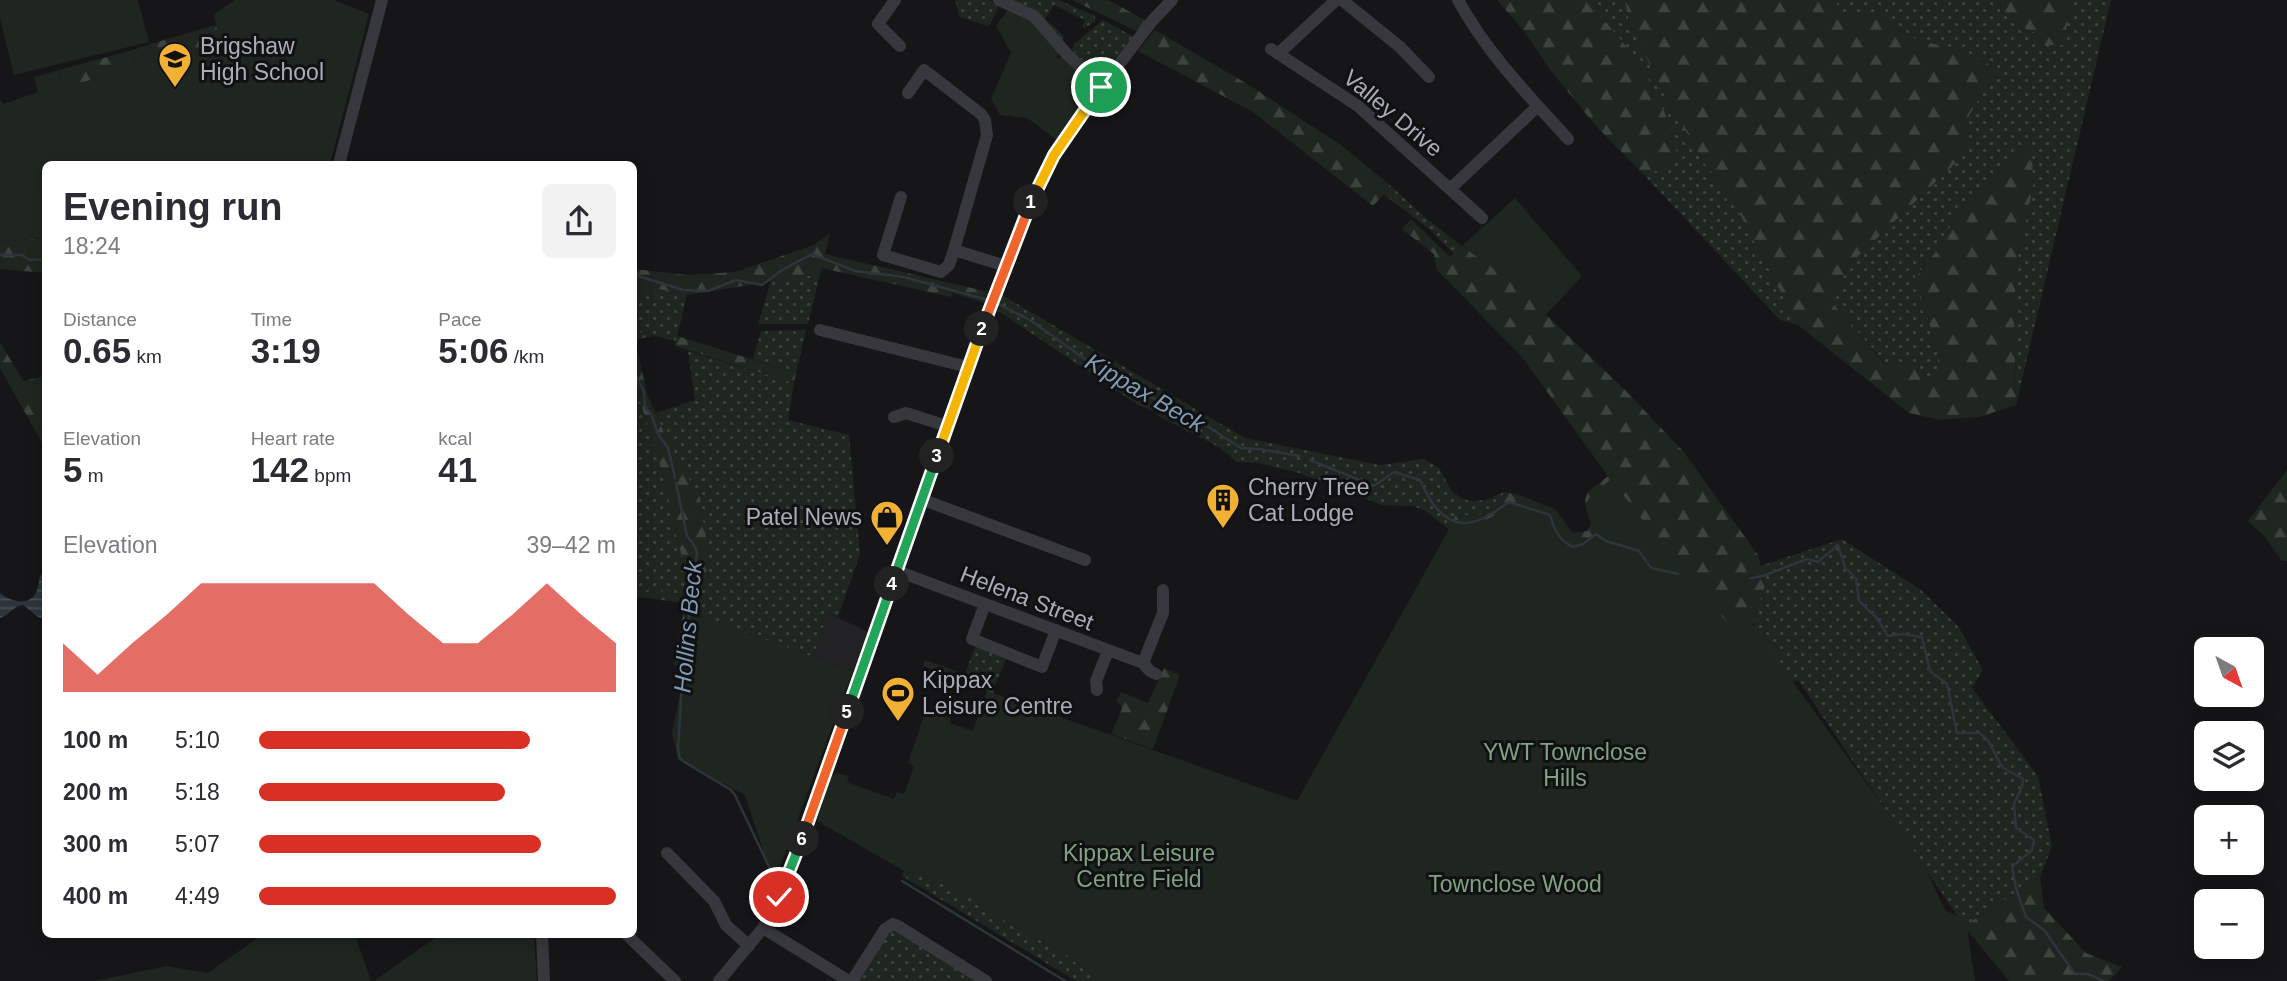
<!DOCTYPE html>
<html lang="en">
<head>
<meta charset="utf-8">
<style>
  :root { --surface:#fff; --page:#f2f2f3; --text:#2b2b33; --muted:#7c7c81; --accent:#d93025 }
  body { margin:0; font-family:Helvetica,sans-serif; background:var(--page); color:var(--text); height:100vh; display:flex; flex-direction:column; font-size:26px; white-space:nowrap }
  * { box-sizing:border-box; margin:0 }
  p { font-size:23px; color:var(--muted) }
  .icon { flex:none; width:38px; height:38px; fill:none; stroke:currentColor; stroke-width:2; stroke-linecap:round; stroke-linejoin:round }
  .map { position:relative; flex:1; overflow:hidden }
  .side { position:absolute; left:42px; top:161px; width:595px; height:777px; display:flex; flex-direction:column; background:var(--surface); border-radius:10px; box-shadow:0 4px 18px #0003 }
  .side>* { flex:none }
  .needle { width:46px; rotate:140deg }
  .buttons { position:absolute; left:2194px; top:637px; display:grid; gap:14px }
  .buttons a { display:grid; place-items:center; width:70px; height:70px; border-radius:10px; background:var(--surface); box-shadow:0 4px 18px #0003; font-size:35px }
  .pin { position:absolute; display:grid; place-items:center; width:60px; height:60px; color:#fff; margin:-30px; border:4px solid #fff; border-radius:50%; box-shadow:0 2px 7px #0007 }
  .km { position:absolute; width:35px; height:35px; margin:-18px; border-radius:50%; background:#222; color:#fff; font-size:19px; line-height:35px; text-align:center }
  .round { display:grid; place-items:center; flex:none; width:74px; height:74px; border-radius:10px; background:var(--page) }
  .overview { display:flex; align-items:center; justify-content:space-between; height:119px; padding:0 21px }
  h1 { font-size:38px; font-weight:800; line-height:52px }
  .figures { display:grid; grid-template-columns:repeat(3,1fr); gap:10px; height:119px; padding:7px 21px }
  .figures div { display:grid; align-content:center }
  .figures b { font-size:35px; font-weight:800 }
  .figures small { font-size:19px; font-weight:400 }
  .figures p { font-size:19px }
  .chart { height:196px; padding:14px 21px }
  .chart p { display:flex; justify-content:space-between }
  .chart svg { width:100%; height:126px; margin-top:7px; fill:var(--accent); opacity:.7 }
  ul { padding:0 21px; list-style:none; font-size:23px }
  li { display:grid; grid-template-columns:112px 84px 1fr; align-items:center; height:52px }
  li i { height:18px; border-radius:9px; background:var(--accent) }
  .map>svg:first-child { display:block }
</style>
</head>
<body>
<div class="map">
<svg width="2287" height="981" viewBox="0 0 2287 981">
  <defs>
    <pattern id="grass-dots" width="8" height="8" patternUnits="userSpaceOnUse" patternTransform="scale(1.75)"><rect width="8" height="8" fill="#1e261f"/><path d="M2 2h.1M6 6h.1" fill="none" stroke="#3c433d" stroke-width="1.8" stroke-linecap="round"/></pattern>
    <pattern id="forest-firs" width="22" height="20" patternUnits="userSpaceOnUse" patternTransform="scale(1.75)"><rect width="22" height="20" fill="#1e261f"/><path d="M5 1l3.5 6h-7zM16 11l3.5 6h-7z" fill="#3c433d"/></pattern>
    <pattern id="water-rules" width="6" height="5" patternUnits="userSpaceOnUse" patternTransform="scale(1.75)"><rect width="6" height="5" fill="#2c353c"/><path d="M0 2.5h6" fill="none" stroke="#485056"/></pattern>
  </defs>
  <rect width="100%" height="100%" fill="#161618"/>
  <!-- built -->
  <path fill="#222225" d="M828 613 868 632 853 671 813 657Z"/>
  <!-- grass -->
  <path fill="url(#grass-dots)" d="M955 0H990L999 6 991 23 987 26 960 17Z
    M1008 0H1058L1095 16V21L1085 28 1082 27 1085 20 1054 5 1045 19 1064 36 1062 44Z
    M1583 0H1625L1629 22 1665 96 1706 165 1730 195 1798 325 1780 320 1646 177 1678 157Z
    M1839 0H2001L2000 9 2015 24 2036 33V44L2062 45 2072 0H2111L2016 405 2014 306 2018 253 2033 188 1966 199 1938 249 1915 277 1938 351V376L1927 377 1912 363H1885L1830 300 1852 262 1963 156 1967 119 1996 69 1967 53 1912 38 1879 16 1832 11Z
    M1103 20 1134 37C1125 47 1109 79 1093 69 1085 64 1078 56 1072 49L1074 44Z
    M1391 186 1427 219 1462 246 1454 254 1428 228 1383 194Z
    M820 274 808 324H758L771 281Z
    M659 289 687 295 676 341 634 331V304Z
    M1002 295 1245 438 1380 465 1424 459 1439 468 1452 491 1462 499 1473 501 1485 500 1505 492 1493 513 1456 516 1449 529 1424 510 1413 506 1382 505 1299 473 1258 463 1237 462 1219 447 1162 418 1154 411 1138 405 998 311Z
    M806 330 796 373 753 359 761 331Z
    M688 351 794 383 788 420 849 435 860 554 838 617 828 613 813 657 696 615 709 559 656 413 695 400Z
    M634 382 665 480 677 539 687 575V596L652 590 634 599Z
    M1842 539 1921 590 1958 626 1983 670 1972 688 2038 776 2052 846 2040 877 1964 926 1798 680 1786 682 1753 623 1765 585 1760 566Z
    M976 644 1007 657 995 685 965 674Z
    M904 871 926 876 986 905 1002 919 1065 954 1100 981H1076L902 876Z
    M891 928 981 981H859Z"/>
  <!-- forest -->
  <path fill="url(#forest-firs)" d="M1072 0H1108L1145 20 1138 32Z
    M1497 0H1583C1629 42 1666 95 1678 157L1646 177 1595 125 1551 71 1524 31Z
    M1625 0H1839L1833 11 1879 16 1912 38 1967 53 1997 69 1967 119 1963 156 1852 262 1830 300 1884 363H1912L1927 377 1938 376V351L1915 278 1938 249 1966 199 2032 142 2033 188 2018 253 2014 306 2016 405 1979 417 1940 420 1909 413 1798 325 1730 195 1706 165 1665 96 1629 22Z
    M2001 0H2072L2063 45H2036V33L2015 24 2000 9Z
    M216 25 221 43 156 64 150 44Z
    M1155 30 1249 85 1341 145 1391 186 1373 206 1253 112 1138 51Z
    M133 50 137 69 63 87 59 70Z
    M1411 219 1450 257 1462 246 1509 279 1626 391 1683 451 1758 555 1765 585 1752 628 1384 981 1604 557 1441 547 1455 516 1493 513 1505 492 1519 495 1555 509 1573 533 1588 531 1591 523C1579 493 1586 494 1608 476L1522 357 1437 270 1434 254 1402 229Z
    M830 233 825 254 989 292 985 303 953 293 951 297 821 268 820 274 687 295 659 289 634 304V269L688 275 735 272 814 245Z
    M45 238V273L0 269V242Z
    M634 331 653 336 635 340 647 393 665 435 700 498 709 559 686 666 674 665 685 603 638 597 652 590 686 596 687 575 677 539 665 480 634 382Z
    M677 336 796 373 794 383 675 346Z
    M0 342 23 381 45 376V448L0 368Z
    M2287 470V561H2282L2265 537 2248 521Z
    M925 660 995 685 993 693 923 666Z
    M1164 668 1180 675 1153 749 1111 734 1122 709 1121 705 1116 702 1121 692 1148 703Z
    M2040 877 2044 908 2086 953 2122 967 2109 981H2009L1964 926Z"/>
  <!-- green -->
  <path fill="#1e261f" d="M0 0H138L149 42 14 75 0 18Z
    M235 0H334L369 14 330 164H46L45 238 0 242V99L3 104 38 92 34 77 59 70 63 87 137 69 133 50 150 44 156 64 220 43 214 14Z
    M1011 9 1029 17 1060 53 1057 56 1058 59 1062 56 1090 85V92L1057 140 1027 118 1000 115 991 98 1011 53 996 26 1007 11Z
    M1515 198 1582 276 1546 315 1509 279 1462 246Z
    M1611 479 1680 569 1733 629 1740 631 1754 625 1769 642 1785 671 1896 824 1925 867 1945 910 1966 920 1975 981H1100L1065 954 1002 919 986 905 926 876 904 871 817 821 831 776 837 773 849 776 847 782 894 799 897 792 904 794 914 766 908 763 926 710 951 718 950 723 973 731 987 691 1297 801 1453 522C1477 528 1491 518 1510 505H1514L1548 517 1560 542 1573 548C1584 544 1594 540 1598 529L1586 504 1590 497Z
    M696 615 853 671 777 875 770 872 745 795 678 760 672 733Z
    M255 935H355L371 981H95L166 966 208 973 256 939Z
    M439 935H534L537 981H374Z"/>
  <!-- water -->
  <path fill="url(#water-rules)" d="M45 573V619L38 617 23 605C13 606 10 615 0 618V593C10 601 28 607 36 593 38 588 39 581 40 576Z"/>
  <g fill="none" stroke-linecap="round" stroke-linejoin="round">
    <!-- stream -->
    <path stroke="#2c353c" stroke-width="2.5" d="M0 255H22L30 260 46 259
      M634 280 638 276 683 290 708 291 736 280 762 285 782 270 812 254 855 271 904 277 988 300
      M1000 305 1030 320 1106 374 1204 424 1241 448 1259 449 1299 456
      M634 371 644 392 645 406 652 416 658 434 668 448 675 478
      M1310 460 1374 486 1394 472 1420 480C1424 488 1428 497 1433 504 1458 537 1482 521 1509 502L1550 515C1554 530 1558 539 1573 547L1583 544 1596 534 1606 541 1639 551 1651 568 1678 574
      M676 483 687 536 694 545 697 552 683 663 678 750 680 758 686 763 731 790 735 795 773 875
      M1751 578 1763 576 1807 559 1818 562 1838 545 1845 567 1856 579 1859 601 1877 618 1888 636 1902 634 1922 637 1930 671 1947 684 1957 733H1979L1988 740 2002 767 2023 779 2022 787 2014 804 2016 828 2034 840 2032 850 2012 867 2016 888 2026 917 2044 930 2075 974H2088L2103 981
      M902 881 1065 981"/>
    <!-- minor -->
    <path stroke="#37383d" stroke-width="12" d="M895 0 878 24 900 46
      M999 0 1034 16 1065 52 1101 87
      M1342 0 1400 47 1429 77
      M1458 0C1487 53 1528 95 1568 139
      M1271 49 1358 106 1482 218
      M1278 54 1336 0
      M908 93 924 70 981 114 985 120 987 135 954 250 1006 266
      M339 164 382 0
      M1450 189 1538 106
      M901 197 883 255 941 272 949 265 954 250
      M820 330 968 367
      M894 417 906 413 947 426
      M921 499 1085 560
      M897 571 1143 663
      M985 604 972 639 1042 667 1056 630
      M1143 663 1163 613V590
      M1143 663 1150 671 1156 674
      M1097 690 1096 681 1108 651
      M667 853 714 901 726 925 749 946
      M763 928 849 981
      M542 934 544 981
      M626 934 675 981
      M719 981 763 928 787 879 968 367 1044 173 1084 111 1152 21 1172 0
      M852 981 885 929 893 924 898 926 986 981"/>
  </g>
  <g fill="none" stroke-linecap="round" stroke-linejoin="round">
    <defs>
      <path id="split-1" d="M1031 202 1054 155 1101 87"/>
      <path id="split-2" d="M982 329 1031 202"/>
      <path id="split-3" d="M937 456 982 329"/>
      <path id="split-4" d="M892 584 937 456"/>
      <path id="split-5" d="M847 712 892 584"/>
      <path id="split-6" d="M802 839 847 712"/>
      <path id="split-7" d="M779 897 802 839"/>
    </defs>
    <!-- split-1 casing -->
    <use href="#split-1" stroke="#fff" stroke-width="14"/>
    <!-- split-2 casing -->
    <use href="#split-2" stroke="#fff" stroke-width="14"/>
    <!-- split-3 casing -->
    <use href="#split-3" stroke="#fff" stroke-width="14"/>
    <!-- split-4 casing -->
    <use href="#split-4" stroke="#fff" stroke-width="14"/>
    <!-- split-5 casing -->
    <use href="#split-5" stroke="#fff" stroke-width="14"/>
    <!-- split-6 casing -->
    <use href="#split-6" stroke="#fff" stroke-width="14"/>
    <!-- split-7 casing -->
    <use href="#split-7" stroke="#fff" stroke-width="14"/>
    <!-- split-1 -->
    <use href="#split-1" stroke="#f5b400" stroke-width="9"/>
    <!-- split-2 -->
    <use href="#split-2" stroke="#f0652b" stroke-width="9"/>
    <!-- split-3 -->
    <use href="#split-3" stroke="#f5b400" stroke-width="9"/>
    <!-- split-4 -->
    <use href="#split-4" stroke="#22a559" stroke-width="9"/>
    <!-- split-5 -->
    <use href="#split-5" stroke="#22a559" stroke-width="9"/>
    <!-- split-6 -->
    <use href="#split-6" stroke="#f0652b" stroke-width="9"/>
    <!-- split-7 -->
    <use href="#split-7" stroke="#22a559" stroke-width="9"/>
  </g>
  <!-- icons -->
  <defs>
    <symbol id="school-pin" viewBox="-11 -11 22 30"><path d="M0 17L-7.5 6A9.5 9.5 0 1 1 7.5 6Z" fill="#f2b134" stroke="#111113"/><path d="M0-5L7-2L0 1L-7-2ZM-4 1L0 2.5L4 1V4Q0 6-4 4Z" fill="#111"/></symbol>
    <symbol id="building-pin" viewBox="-11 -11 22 30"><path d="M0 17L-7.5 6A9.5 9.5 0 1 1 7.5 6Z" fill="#f2b134" stroke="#111113"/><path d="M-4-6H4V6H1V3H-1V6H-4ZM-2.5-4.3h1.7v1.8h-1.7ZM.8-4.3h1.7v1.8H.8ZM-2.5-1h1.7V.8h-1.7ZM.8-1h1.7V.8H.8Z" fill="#111"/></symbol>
    <symbol id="shop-pin" viewBox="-11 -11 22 30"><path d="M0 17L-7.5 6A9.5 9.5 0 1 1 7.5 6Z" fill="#f2b134" stroke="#111113"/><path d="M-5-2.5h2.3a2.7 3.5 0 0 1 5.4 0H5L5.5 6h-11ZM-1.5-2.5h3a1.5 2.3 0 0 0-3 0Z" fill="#111"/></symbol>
    <symbol id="stadium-pin" viewBox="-11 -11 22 30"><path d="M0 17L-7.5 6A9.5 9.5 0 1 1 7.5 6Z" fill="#f2b134" stroke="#111113"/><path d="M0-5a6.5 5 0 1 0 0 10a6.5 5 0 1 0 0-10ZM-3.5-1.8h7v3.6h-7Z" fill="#111"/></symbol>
  </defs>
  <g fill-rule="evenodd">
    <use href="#school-pin" x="156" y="40" width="38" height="52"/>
    <use href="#building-pin" x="1204" y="481" width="38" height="52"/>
    <use href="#shop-pin" x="868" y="498" width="38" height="52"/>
    <use href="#stadium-pin" x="879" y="674" width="38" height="52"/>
  </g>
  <g text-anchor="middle" stroke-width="6" stroke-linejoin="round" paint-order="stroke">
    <!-- poi labels -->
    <g font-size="23" fill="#a8adb8" stroke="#111113" text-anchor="start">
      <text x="200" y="54">Brigshaw<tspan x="200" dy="26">High School</tspan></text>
      <text x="1248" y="495">Cherry Tree<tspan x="1248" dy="26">Cat Lodge</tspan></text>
      <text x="862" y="525" text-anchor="end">Patel News</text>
      <text x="922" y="688">Kippax<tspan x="922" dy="26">Leisure Centre</tspan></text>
    </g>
    <!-- street labels -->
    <g font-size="23" fill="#a8adb8" stroke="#111113">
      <text transform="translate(1393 113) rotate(40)" y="8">Valley Drive</text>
      <text transform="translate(1027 598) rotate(21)" y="8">Helena Street</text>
    </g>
    <!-- park labels -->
    <g font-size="23" fill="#7fa381" stroke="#111113">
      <text x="1565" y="760">YWT Townclose<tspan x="1565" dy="26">Hills</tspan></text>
      <text x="1139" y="861">Kippax Leisure<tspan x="1139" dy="26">Centre Field</tspan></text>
      <text x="1515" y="892">Townclose Wood</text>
    </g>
    <!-- water labels -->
    <g font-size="24" font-style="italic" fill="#7f9bb3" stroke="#111113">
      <text transform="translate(1145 393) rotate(30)" y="8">Kippax Beck</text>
      <text transform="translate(688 627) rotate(-85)" y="8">Hollins Beck</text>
    </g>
  </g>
</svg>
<div class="buttons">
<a><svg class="needle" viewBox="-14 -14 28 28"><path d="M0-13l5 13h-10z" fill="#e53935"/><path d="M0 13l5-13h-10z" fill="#7c7c81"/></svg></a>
<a><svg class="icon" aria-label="layers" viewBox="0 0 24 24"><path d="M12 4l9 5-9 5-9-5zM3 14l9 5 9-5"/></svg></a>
<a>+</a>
<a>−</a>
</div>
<div class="pin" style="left:1101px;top:87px;background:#1e9e55"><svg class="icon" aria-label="arrive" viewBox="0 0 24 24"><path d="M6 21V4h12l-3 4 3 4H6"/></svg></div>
<div class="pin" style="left:779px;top:897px;background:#d93025"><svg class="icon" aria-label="check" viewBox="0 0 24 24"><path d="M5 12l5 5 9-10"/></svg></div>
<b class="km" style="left:1031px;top:202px">1</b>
<b class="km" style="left:982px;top:329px">2</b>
<b class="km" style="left:937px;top:456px">3</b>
<b class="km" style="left:892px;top:584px">4</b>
<b class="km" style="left:847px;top:712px">5</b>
<b class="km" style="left:802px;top:839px">6</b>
<section class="side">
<div class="overview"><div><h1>Evening run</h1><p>18:24</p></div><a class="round"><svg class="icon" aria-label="share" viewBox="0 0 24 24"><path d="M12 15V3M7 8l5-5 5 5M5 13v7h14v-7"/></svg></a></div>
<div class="figures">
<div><p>Distance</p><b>0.65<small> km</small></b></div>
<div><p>Time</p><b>3:19</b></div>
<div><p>Pace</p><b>5:06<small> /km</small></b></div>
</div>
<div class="figures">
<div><p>Elevation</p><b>5<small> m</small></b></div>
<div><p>Heart rate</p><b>142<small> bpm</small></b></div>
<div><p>kcal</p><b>41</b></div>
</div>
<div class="chart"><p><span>Elevation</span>39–42 m</p>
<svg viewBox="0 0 160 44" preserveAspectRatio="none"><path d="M0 44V27L10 38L20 27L30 17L40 6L50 6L60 6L70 6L80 6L90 6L100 17L110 27L120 27L130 17L140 6L150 17L160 27V44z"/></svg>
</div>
<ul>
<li><b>100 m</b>5:10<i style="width:76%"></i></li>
<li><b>200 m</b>5:18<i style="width:69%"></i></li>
<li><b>300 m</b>5:07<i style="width:79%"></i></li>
<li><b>400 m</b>4:49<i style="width:100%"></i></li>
</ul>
</section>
</div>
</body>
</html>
